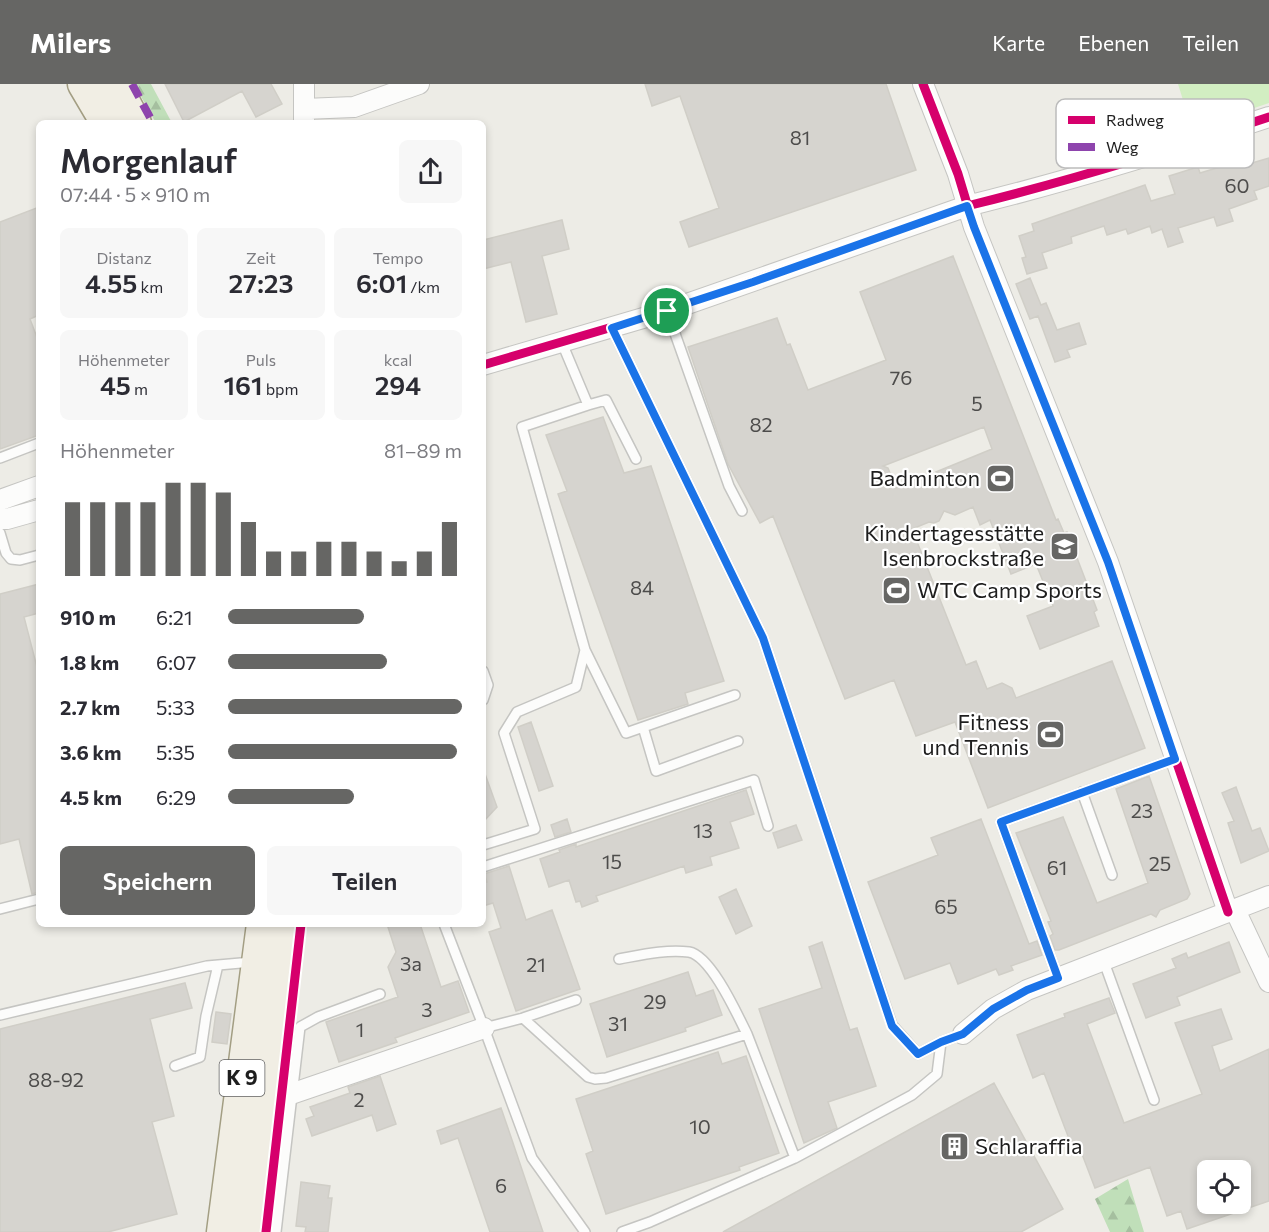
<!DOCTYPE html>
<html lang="de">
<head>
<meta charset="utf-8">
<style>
  :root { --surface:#fff; --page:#f7f7f7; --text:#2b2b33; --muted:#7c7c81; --accent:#666664 }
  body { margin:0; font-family:Commissioner,sans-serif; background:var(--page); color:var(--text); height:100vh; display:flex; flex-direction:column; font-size:22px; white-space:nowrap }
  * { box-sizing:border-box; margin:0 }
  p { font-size:20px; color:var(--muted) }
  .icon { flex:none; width:33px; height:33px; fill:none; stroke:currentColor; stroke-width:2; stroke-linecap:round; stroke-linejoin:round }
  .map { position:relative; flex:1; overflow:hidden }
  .panel { position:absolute; left:36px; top:36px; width:450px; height:807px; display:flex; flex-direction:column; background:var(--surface); border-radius:9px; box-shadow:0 3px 9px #0003 }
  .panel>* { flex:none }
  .fabs { position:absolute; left:1197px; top:1076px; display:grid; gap:12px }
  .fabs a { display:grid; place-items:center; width:54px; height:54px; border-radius:9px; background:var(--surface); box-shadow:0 3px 9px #0003; font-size:30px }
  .pin { position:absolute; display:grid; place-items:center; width:51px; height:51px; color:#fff; margin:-26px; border:3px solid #fff; border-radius:50%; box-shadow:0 2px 6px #0007 }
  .round { display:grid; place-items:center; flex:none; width:63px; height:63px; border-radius:9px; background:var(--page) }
  .head { display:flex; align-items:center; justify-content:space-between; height:102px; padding:0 24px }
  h1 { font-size:33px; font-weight:600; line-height:45px }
  .stats { display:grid; grid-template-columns:repeat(3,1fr); gap:9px; height:102px; padding:6px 24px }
  .stats div { display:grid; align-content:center; border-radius:9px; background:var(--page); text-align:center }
  .stats b { font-size:26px; font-weight:600 }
  .stats small { font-size:16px; font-weight:400 }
  .stats p { font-size:16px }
  .chart { height:168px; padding:12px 24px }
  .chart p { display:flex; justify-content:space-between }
  .chart svg { width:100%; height:108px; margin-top:6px; stroke:var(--accent); stroke-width:6 }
  .button { display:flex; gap:12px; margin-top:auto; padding:12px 24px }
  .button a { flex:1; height:69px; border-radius:9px; background:var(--accent); color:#fff; font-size:24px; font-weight:600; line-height:69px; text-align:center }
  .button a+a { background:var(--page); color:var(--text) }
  ul { padding:0 24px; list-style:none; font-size:20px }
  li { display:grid; grid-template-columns:96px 72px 1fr; align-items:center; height:45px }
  li i { height:15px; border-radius:8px; background:var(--accent) }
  header { display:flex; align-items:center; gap:36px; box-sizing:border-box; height:84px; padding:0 30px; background:var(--accent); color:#fff }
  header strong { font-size:28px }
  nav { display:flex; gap:33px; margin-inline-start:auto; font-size:21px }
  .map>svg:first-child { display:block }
</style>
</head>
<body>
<header>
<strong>Milers</strong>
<nav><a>Karte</a><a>Ebenen</a><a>Teilen</a></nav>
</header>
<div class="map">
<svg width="1269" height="1148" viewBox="0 0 1269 1148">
  <defs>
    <pattern id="forest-firs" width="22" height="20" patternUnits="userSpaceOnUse" patternTransform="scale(1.5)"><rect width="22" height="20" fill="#c0dfb9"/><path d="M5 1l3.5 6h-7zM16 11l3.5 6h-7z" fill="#a5bf9f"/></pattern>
  </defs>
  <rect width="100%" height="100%" fill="#edece6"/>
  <!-- grass -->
  <path fill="#d2eec2" d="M1178 0H1269V19L1192 45Z"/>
  <!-- forest -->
  <path fill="url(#forest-firs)" d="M134 0H151L172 39H156Z
    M1128 1095 1144 1148H1110L1095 1115Z"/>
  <!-- building -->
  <path fill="#d6d4cf" stroke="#d0cec7" stroke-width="1.5" fill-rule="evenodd" d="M165 0H271L282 20 256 33 242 7 184 38Z
    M645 0H886L916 86 689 163 680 138 719 124 680 12 652 22Z
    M1250 74 1252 79 1269 74V102L1254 107 1257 115 1229 125 1233 137 1217 142 1214 133 1178 144 1183 158 1168 163 1162 145 1152 149 1150 142 1128 150 1126 145 1107 151 1104 142 1071 153 1072 159 1042 169 1047 184 1027 190 1022 174 1026 173 1019 152 1034 147 1032 140 1145 101 1151 117 1175 110 1169 92 1198 83 1200 89Z
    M39 123V231L30 235 39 259V351L0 365V138Z
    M562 136 569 165 542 172 557 230 526 238 511 178 483 185V156Z
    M953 172 1056 436 1058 435 1064 449 1067 448 1097 526 1094 528 1099 542 1040 565 1027 532 1053 522 1036 480 1011 490 990 436 980 441 973 423 955 431 944 427 939 437 934 439 929 438 912 445 966 581 976 577 987 605 1002 599 1012 604 1016 614 1112 577 1145 664 988 724 955 638 916 652 894 596 845 615 773 432 760 439 728 380 688 263 777 234 787 261 790 260 808 306 886 276 860 208ZM984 343 992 365 936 388 937 390 920 397 917 395 896 404 888 384 883 382Z
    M1030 194 1041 221 1046 219 1057 246 1079 239 1086 260 1067 266 1070 273 1055 278 1038 232 1030 235 1016 200Z
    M603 333 624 389 651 382 724 597 685 609 688 620 638 636 558 410 567 407 546 351Z
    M39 500V529L24 533 39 591V808L32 810 19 755 0 760V510Z
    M531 638 553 702 539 707 518 643Z
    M483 690H485L497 723 483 738Z
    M1149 692 1190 810 1187 815 1160 826 1156 833 1151 830 1059 866H1055L1050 852 1053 850 1048 838 1051 837 1016 749 1063 733 1097 819 1148 799 1116 705Z
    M1236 703 1252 747 1260 744 1269 767 1241 779 1228 739 1234 737 1222 709Z
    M746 706 754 730 730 738 739 764 710 773 712 781 686 789 684 782 596 812 598 817 582 823 580 817 576 818 569 796 549 803 540 775 560 768 559 766 576 760V763Z
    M567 735 571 748 555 753 551 741Z
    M981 735 1029 860 1037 857 1042 871 1011 882 1013 886 999 891 996 885 958 900 950 879 905 895 868 798 938 771 931 754Z
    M796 741 802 756 778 764 773 749Z
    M509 782 526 836 552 826 580 905 516 927 489 848 501 844 493 819 483 822V799L487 798 484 790Z
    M736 805 752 842 736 850 719 813Z
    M387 840H420L441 903 458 897 469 928 395 954 397 958 339 978 326 938 398 913 388 883 396 868Z
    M822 858 850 946 857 944 876 1002 828 1018 837 1044 804 1059 759 925 822 904 809 863Z
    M1229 858 1240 888 1177 913 1180 921 1146 934 1133 900 1176 884 1172 875 1186 869 1188 874Z
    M688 888 696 912 713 906 722 931 685 944 686 947 607 973 590 920Z
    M185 899 192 924 150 935 174 1032 152 1038 177 1130 108 1148H0V945Z
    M1109 914 1115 929 1087 940 1124 1039 1202 1010 1175 939 1221 925 1232 955 1212 962 1220 987 1269 965V1117L1187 1145 1181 1127 1167 1132 1150 1083 1095 1104 1077 1057 1071 1060 1044 989 1033 994 1017 951 1065 933 1064 930ZM1208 1086H1240V1119H1208Z
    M216 928 231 930 227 960 212 958Z
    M718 968 722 980 746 972 779 1069 739 1083 740 1086 606 1130 586 1070 593 1067 576 1015Z
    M380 992 396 1040 377 1047 372 1031 312 1052 306 1035 314 1032 310 1023 350 1009 348 1003Z
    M994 999 1063 1125 1021 1148H723Z
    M501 1024 512 1056 543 1148H490L458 1054 441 1060 437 1047Z
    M301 1098 330 1102 328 1114H332L328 1148H305L306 1143 296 1142Z"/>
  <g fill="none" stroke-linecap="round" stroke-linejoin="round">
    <defs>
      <path id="service" d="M667 227 729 402 742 427
        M612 244 763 554 892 941 918 970 941 958 963 950
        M562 259 588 321 606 316 636 375
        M0 374 39 359
        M0 449 6 469 11 475 20 476 39 471
        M585 566 626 649 735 611
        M483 587 488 601 483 616
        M643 643 656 687 738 657
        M1082 708 1112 791
        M483 761 535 745 504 649 517 628 576 603 585 566 522 343 588 321
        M483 783 754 696 768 742
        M0 825 39 815
        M444 840 481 936 532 1074 585 1148
        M1104 878 1154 1016
        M1058 894 1001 738 1175 675
        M0 931 207 882 252 878
        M523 934 588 993 595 995 606 994 747 950C737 930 711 872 689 868 666 865 641 871 619 875
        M484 944 523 934 576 916
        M175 982 200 973 206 932 218 881
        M795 1074 912 1011 937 990 941 958
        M276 1148 300 943 318 933 380 910
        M622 1148 650 1138 795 1074 747 950"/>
      <path id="minor" d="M923 0 958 90 974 143 1108 478 1228 828
        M304 25 354 23 419 0
        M304 39V0
        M483 281 667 227 967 122C1069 97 1170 66 1269 33
        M0 416 39 402
        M0 435H7L39 426
        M1235 826 1269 898
        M963 950 993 925 1027 906 1269 812
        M265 1007 291 1010 484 944"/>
      <path id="primary" d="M83 0 106 39
        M115 0 136 39
        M222 1148 262 840
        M248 1148 284 840"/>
    </defs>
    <!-- service casing -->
    <use href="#service" stroke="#c5c5c2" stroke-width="12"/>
    <!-- minor casing -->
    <use href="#minor" stroke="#c5c5c2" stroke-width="22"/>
    <!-- primary casing -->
    <use href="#primary" stroke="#a39e83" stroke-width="33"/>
    <!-- service -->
    <use href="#service" stroke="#fcfcfb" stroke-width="9"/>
    <!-- minor -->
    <use href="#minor" stroke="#fcfcfb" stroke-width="20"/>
    <!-- primary -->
    <use href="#primary" stroke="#f1eee4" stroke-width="30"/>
    <!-- quiet -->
    <path stroke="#8e44ad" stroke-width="8" stroke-dasharray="15 8" stroke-linecap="butt" d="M132 0 153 39"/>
    <defs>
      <path id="cycleway" d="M923 0 958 90 974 143 1108 478 1228 828
        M483 281 667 227 967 122C1069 97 1170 66 1269 33
        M266 1148 301 840"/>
    </defs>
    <!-- cycleway casing -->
    <use href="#cycleway" stroke="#fff" stroke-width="13"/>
    <!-- cycleway -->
    <use href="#cycleway" stroke="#d6006c" stroke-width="9"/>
  </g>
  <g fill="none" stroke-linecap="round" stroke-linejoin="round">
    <defs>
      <path id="route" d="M967 122 974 143 1108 478 1175 675 1001 738 1058 894 1027 906 993 925 963 950 941 958 918 970 892 942 763 554 612 244 753 198Z"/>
    </defs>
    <!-- route casing -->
    <use href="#route" stroke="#fff" stroke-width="12"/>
    <!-- route -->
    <use href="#route" stroke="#1a73e8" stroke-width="8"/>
  </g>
  <!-- icons -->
  <defs>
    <symbol id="stadium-square" viewBox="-11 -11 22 22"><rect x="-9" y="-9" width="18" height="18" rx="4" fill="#666664" stroke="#fff"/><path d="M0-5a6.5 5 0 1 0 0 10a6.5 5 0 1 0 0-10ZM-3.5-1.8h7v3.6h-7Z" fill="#fff"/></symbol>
    <symbol id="school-square" viewBox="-11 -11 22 22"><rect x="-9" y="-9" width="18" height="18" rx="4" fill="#666664" stroke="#fff"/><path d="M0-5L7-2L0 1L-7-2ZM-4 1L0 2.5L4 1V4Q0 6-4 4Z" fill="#fff"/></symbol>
    <symbol id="building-square" viewBox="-11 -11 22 22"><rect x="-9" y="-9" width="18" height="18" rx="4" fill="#666664" stroke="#fff"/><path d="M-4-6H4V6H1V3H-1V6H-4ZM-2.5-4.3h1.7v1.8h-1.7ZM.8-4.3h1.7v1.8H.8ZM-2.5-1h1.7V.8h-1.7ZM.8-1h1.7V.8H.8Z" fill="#fff"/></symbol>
  </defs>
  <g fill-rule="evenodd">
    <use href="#stadium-square" x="984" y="378" width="33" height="33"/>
    <use href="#school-square" x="1048" y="446" width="33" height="33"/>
    <use href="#stadium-square" x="880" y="490" width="33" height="33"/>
    <use href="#stadium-square" x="1034" y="634" width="33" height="33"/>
    <use href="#building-square" x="938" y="1046" width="33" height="33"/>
  </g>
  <g text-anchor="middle" stroke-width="4.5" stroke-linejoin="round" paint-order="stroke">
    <!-- number labels -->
    <g font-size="20" fill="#4d4c4b">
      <text x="800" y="61">81</text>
      <text x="1237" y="109">60</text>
      <text x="901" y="301">76</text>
      <text x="977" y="327">5</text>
      <text x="761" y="348">82</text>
      <text x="642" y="511">84</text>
      <text x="1142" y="734">23</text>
      <text x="703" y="754">13</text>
      <text x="612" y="785">15</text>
      <text x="1160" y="787">25</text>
      <text x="1057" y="791">61</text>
      <text x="946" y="830">65</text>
      <text x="411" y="887">3a</text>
      <text x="536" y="888">21</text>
      <text x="655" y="925">29</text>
      <text x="427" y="933">3</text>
      <text x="618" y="947">31</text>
      <text x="360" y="953">1</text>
      <text x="56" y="1003">88-92</text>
      <text x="359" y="1023">2</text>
      <text x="700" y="1050">10</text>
      <text x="501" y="1109">6</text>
    </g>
    <!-- shield labels -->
    <rect fill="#fff" stroke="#626262" stroke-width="1.5" x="219.5" y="976" width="45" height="36" rx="4.5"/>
    <g font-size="21" font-weight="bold" fill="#1e1e1e">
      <text x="242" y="1001">K 9</text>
    </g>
    <!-- poi labels -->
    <g font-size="22" fill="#1e1e1e" stroke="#fff" text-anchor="end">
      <text x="980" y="402">Badminton</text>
      <text x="1044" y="457">Kindertagesstätte<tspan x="1044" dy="25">Isenbrockstraße</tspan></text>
      <text x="917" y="514" text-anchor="start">WTC Camp Sports</text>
      <text x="1029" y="646">Fitness<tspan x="1029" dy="25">und Tennis</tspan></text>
      <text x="975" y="1070" text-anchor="start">Schlaraffia</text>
    </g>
  </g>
  <!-- legend -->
  <rect x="1056" y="15" width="198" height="69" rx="9" fill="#fff" stroke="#bcbcbc" stroke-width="1.5"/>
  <rect x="1068" y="32" width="27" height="8" fill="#d6006c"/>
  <rect x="1068" y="59" width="27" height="8" fill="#8e44ad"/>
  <g font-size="16" fill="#1e1e1e">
    <text x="1106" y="42">Radweg</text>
    <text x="1106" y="69">Weg</text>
  </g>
</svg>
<div class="fabs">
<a><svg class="icon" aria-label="locate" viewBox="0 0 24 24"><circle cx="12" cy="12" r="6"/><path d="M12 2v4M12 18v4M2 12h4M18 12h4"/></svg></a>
</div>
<div class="pin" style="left:667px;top:227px;background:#1e9e55"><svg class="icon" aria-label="arrive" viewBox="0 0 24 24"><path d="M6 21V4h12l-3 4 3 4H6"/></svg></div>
<section class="panel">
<div class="head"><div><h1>Morgenlauf</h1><p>07:44 · 5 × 910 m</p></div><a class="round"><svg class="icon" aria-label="share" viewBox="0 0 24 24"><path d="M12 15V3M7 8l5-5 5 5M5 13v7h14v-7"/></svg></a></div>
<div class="stats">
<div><p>Distanz</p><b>4.55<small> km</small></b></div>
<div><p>Zeit</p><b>27:23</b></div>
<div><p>Tempo</p><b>6:01<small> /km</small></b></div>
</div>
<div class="stats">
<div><p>Höhenmeter</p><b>45<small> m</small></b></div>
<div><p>Puls</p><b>161<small> bpm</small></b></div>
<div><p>kcal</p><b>294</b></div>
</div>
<div class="chart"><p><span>Höhenmeter</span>81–89 m</p>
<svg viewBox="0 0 160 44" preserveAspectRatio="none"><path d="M5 44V14M15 44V14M25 44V14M35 44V14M45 44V6M55 44V6M65 44V10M75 44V22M85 44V34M95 44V34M105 44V30M115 44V30M125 44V34M135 44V38M145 44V34M155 44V22"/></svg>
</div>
<ul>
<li><b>910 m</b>6:21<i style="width:58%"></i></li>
<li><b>1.8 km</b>6:07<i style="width:68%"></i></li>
<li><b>2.7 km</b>5:33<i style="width:100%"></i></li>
<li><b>3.6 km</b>5:35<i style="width:98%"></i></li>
<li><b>4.5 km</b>6:29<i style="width:54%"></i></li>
</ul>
<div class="button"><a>Speichern</a><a>Teilen</a></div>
</section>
</div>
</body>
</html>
